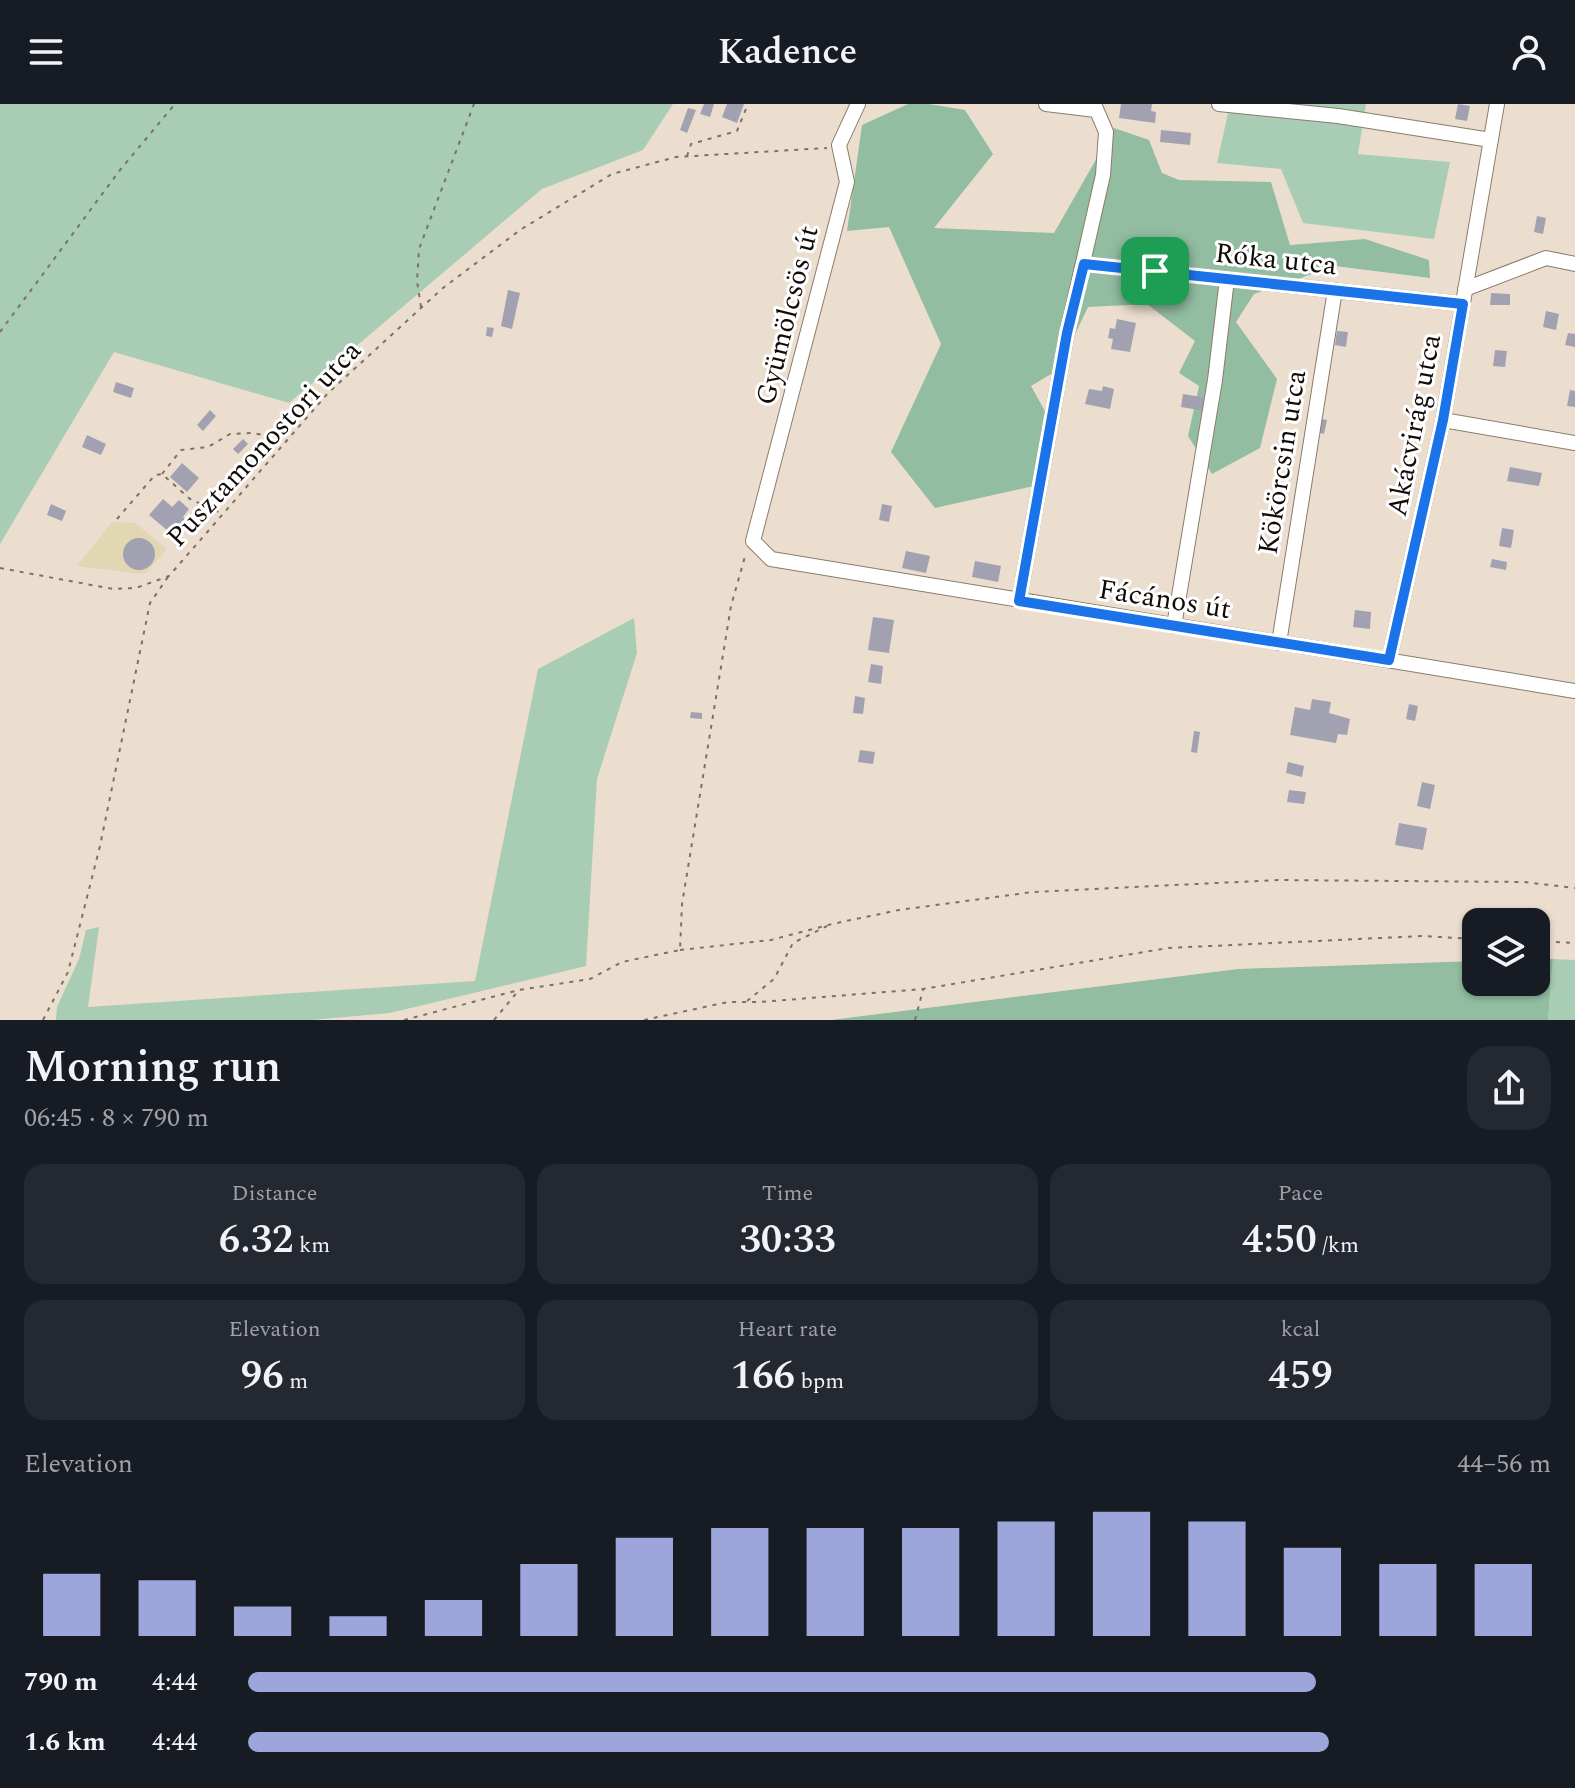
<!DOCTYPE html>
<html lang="en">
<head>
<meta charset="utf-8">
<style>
  :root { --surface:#171b24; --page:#242831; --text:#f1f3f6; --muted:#9ea1a6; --accent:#9ca6db }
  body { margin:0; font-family:Spectral,serif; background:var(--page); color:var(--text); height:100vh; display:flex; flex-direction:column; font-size:30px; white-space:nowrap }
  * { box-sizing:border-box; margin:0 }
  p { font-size:26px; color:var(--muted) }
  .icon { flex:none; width:44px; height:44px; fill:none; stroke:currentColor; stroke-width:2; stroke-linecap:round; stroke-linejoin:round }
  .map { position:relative; height:916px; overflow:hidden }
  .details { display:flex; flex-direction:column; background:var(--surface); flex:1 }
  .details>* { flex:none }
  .buttons { position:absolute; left:1462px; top:804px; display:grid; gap:16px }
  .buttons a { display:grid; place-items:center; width:88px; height:88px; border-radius:16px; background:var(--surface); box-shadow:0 2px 6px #0004; font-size:40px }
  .pin { position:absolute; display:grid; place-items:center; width:68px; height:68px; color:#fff; margin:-34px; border-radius:16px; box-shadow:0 4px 12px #0006 }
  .round { display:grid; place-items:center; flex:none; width:84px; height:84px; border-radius:24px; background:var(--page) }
  .headline { display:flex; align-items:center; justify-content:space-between; height:136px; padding:0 24px }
  h1 { font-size:44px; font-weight:600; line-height:60px }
  .stats { display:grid; grid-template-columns:repeat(3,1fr); gap:12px; height:136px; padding:8px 24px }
  .stats div { display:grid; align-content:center; border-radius:20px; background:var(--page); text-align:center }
  .stats b { font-size:40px; font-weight:600 }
  .stats small { font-size:22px; font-weight:400 }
  .stats p { font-size:22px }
  .chart { height:224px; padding:16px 24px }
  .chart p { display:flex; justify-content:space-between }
  .chart svg { width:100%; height:144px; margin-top:8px; stroke:var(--accent); stroke-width:6 }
  ul { padding:0 24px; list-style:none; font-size:26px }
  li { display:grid; grid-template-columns:128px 96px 1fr; align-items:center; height:60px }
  li i { height:20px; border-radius:10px; background:var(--accent) }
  header { display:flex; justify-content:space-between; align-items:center; height:104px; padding:0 24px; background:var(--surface); font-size:36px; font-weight:600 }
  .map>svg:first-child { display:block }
</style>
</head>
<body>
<header><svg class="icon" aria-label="menu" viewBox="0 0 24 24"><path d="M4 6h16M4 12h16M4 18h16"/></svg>Kadence<svg class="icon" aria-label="person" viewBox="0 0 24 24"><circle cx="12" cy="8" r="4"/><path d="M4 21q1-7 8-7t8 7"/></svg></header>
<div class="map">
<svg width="1575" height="916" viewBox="0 0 1575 916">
  <rect width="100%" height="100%" fill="#ecdecf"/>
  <!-- green -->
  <path fill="#a9ccb5" d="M0 0H673L643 46 542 85 289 299 114 248 0 440Z
    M1230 0H1366L1358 50 1450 58 1434 135 1303 119 1281 65 1217 59Z
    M634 514 637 549 597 675 586 862 390 909 311 916H56L57 903 79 855 86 826 99 823 88 903 475 877 538 565Z
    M1553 855 1575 856V916H1548Z"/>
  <!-- forest -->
  <path fill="#92bda1" d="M908 0H929L965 6 993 50 934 124 1054 129 1114 24 1149 36 1162 69 1179 76 1271 78 1290 141 1365 135 1429 156 1430 174 1335 162 1254 190 1236 218 1277 275 1260 344 1212 370 1188 332 1199 282 1179 269 1195 237 1147 200 1088 203 1058 266 1031 282 1047 311 1034 382 935 404 891 348 941 240 889 123 847 127 862 21Z
    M1536 855H1553L1548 916H831L1238 865 1476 857V878H1536Z"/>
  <!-- sand -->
  <path fill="#e1d7b2" d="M112 418 135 419 167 445 147 468 141 470 77 462Z"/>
  <!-- building -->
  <path fill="#a2a1b2" d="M704 0H714L710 13 700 10Z
    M727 0H744L737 19 722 13Z
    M1121 0H1152L1151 7 1156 8 1155 19 1119 14Z
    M1458 0 1470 2 1467 17 1455 15Z
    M688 4 696 6 687 29 680 26Z
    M1161 26 1191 29 1190 41 1160 38Z
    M1537 112 1546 114 1543 130 1534 128Z
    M508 186 520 189 512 225 501 222Z
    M1491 189 1510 190V201H1490Z
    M1546 207 1559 210 1556 226 1543 223Z
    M1117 215 1136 219 1130 248 1111 245 1113 235 1108 234 1110 224 1115 225Z
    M487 223 494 224 492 233 486 232Z
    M1337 227 1348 228 1346 243 1335 241Z
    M1568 229 1575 230V243L1565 241Z
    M1495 246 1507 247 1505 263 1493 262Z
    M116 278 134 284 131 294 113 288Z
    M1103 282 1114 285 1110 305 1085 300 1089 285 1102 287Z
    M1570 286 1575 287V303L1567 302Z
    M1183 290 1207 294 1205 307 1181 303Z
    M210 306 216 312 203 327 197 321Z
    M1321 315 1327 316 1324 330 1318 328Z
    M87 331 106 340 101 351 82 343Z
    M243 335 248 340 238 350 233 345Z
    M182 359 199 374 187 388 170 373Z
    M1510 363 1542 369 1539 382 1507 377Z
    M163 395 172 403 179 396 189 405 183 413 187 417 174 432 149 411Z
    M51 400 66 407 62 417 47 411Z
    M882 400 892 402 889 418 879 416Z
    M1502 424 1514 426 1511 444 1499 442Z
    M123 450a16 16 0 1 1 32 0a16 16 0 1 1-32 0Z
    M906 447 930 452 926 469 902 464Z
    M1492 455 1507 458 1506 466 1490 463Z
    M975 457 1001 462 998 478 972 473Z
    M1355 506 1371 508 1370 525 1353 523Z
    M873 513 894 516 889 549 868 546Z
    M871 560 883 562 881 580 868 578Z
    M855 592 865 594 863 610 853 609Z
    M1312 595 1331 598 1329 609 1350 615 1347 631 1338 630 1336 639 1290 631 1295 603 1310 606Z
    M1409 600 1418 602 1415 617 1406 615Z
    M691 608 702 609V615L690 614Z
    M1194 627 1200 628 1197 649 1191 648Z
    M860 646 875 648 873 660 858 658Z
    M1288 658 1304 662 1302 673 1286 669Z
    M1422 678 1435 681 1430 705 1417 702Z
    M1289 686 1306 688 1304 700 1287 698Z
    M1399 719 1427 724 1423 746 1395 741Z"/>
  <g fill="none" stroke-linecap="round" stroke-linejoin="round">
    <defs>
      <path id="street" d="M858 0 839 41 847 78 753 437 771 455 1575 587
        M1046 0 1096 6
        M1219 0 1338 12 1491 36
        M1084 160 1463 200
        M1465 185 1546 154 1575 160
        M1443 316 1575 339
        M1019 497 1067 229 1103 71 1106 28 1094 0
        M1174 522 1215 276 1227 175
        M1279 539 1335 186
        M1389 556 1443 316 1497 0"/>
    </defs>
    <!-- street casing -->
    <use href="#street" stroke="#897c6e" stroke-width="16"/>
    <!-- path -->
    <path stroke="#7a7168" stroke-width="2" stroke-dasharray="4 6" stroke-linecap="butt" d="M687 52 691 40 737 27 748 0
      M421 203 417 177 419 145 474 0
      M0 228 120 66 175 0
      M162 370 181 346 208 343 230 330 253 329 268 332 282 340
      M117 415 155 371 162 370 190 395 221 409
      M0 464 113 485 136 484 169 472 329 288 443 184 520 126 612 70 676 53 827 44
      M1536 837 1575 839
      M680 846 771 836 832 820 899 806 1033 788 1278 776 1524 778 1575 784
      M747 897 774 875 793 839 827 822
      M43 916 68 868 100 742 150 499 168 473
      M404 916 519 886
      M494 916 519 886 590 875 622 858 680 846 682 800 731 502 746 449
      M644 916 728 898H760L923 885 1168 844 1422 832 1476 835
      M915 916 923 886"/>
    <!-- street -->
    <use href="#street" stroke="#fff" stroke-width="14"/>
  </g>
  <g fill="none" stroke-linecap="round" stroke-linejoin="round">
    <defs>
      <path id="route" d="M1084 160 1463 200 1443 316 1389 556 1019 497 1067 229Z"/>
    </defs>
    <!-- route casing -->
    <use href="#route" stroke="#fff" stroke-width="16"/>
    <!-- route -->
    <use href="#route" stroke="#1a73e8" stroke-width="10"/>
  </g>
  <g text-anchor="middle" stroke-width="6" stroke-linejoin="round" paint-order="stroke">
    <!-- street labels -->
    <g font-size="28" fill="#100b07" stroke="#fff">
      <text transform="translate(1276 154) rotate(6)" y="10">Róka utca</text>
      <text transform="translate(786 211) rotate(-76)" y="10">Gyümölcsös út</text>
      <text transform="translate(1413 321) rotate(-79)" y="10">Akácvirág utca</text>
      <text transform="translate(263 339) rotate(-47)" y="10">Pusztamonostori utca</text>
      <text transform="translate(1281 358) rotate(-81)" y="10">Kökörcsin utca</text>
      <text transform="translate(1165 494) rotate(9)" y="10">Fácános út</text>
    </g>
  </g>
</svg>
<div class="buttons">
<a><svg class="icon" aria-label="layers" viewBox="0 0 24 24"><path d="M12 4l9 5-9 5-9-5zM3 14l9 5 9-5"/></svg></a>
</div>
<div class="pin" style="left:1155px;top:167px;background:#1e9e55"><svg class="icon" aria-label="arrive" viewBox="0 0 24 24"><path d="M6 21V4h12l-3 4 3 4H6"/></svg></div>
</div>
<section class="details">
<div class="headline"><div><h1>Morning run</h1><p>06:45 · 8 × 790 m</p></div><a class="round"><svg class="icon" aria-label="share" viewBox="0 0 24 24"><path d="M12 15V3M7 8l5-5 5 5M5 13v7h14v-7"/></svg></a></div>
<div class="stats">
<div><p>Distance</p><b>6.32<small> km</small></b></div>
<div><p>Time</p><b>30:33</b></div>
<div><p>Pace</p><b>4:50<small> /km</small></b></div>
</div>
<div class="stats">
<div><p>Elevation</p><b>96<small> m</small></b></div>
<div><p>Heart rate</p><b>166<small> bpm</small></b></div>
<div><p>kcal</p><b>459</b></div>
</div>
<div class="chart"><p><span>Elevation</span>44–56 m</p>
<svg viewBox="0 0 160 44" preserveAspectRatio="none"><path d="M5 44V25M15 44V27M25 44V35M35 44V38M45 44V33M55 44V22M65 44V14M75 44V11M85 44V11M95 44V11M105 44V9M115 44V6M125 44V9M135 44V17M145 44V22M155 44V22"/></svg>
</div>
<ul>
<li><b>790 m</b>4:44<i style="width:82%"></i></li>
<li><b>1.6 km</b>4:44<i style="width:83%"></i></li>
</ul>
</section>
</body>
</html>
